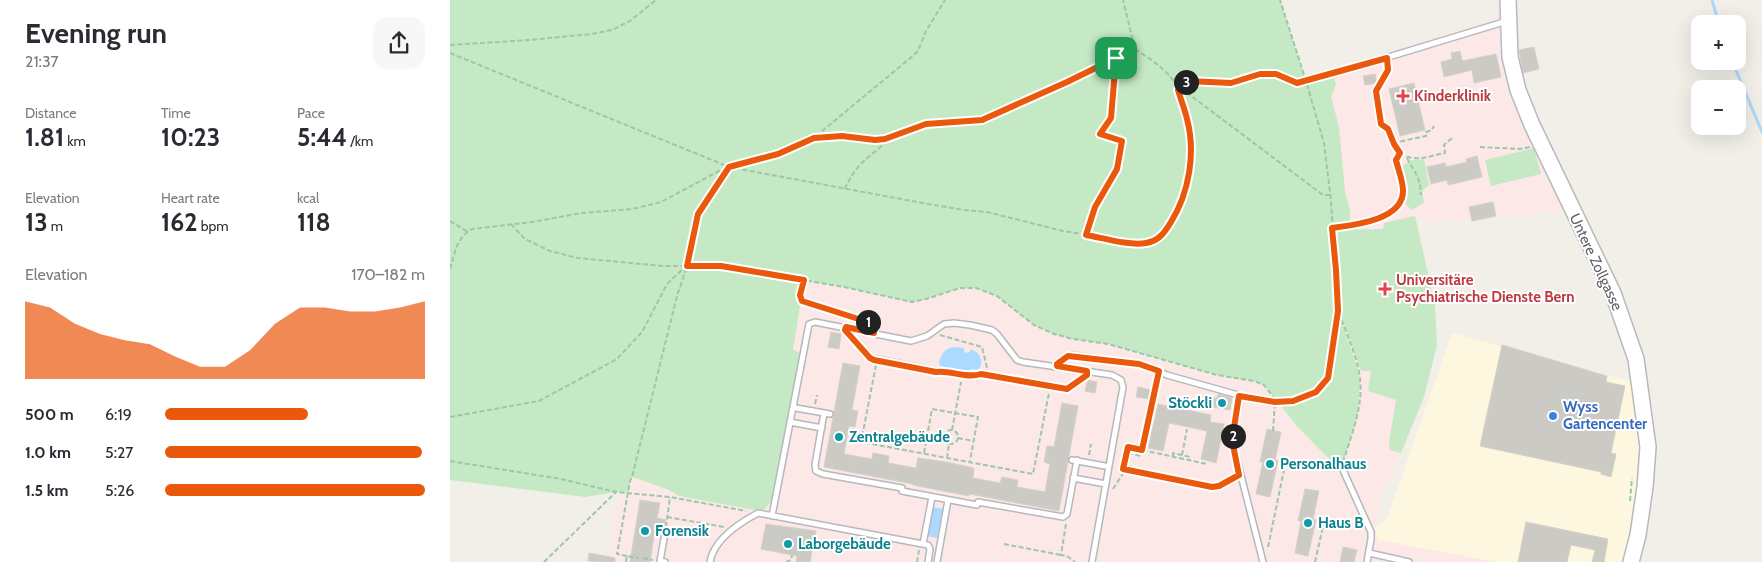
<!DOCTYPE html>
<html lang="en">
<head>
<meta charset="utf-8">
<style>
  :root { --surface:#fff; --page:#f7f7f7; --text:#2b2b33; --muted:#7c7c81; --accent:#ea580c }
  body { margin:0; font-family:Cabin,sans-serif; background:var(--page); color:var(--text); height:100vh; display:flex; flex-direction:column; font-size:19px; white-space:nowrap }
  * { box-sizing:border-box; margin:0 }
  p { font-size:16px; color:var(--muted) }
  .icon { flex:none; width:28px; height:28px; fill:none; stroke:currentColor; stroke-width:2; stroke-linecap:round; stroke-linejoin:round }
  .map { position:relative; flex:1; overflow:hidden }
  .details { display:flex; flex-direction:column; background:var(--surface); width:450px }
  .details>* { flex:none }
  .controls { position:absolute; left:1241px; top:15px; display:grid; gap:10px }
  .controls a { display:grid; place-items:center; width:55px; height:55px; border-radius:10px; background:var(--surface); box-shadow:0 5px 20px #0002; font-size:25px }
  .pin { position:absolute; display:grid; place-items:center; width:42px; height:42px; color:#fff; margin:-21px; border-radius:10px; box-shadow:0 2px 8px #0006 }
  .km { position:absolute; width:25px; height:25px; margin:-12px; border-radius:50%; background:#222; color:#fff; font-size:14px; line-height:25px; text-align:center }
  .round { display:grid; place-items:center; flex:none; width:52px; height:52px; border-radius:15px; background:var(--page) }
  .headline { display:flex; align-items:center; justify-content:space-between; height:85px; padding:0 25px }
  h1 { font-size:28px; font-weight:700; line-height:38px }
  .metrics { display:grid; grid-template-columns:repeat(3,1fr); gap:8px; height:85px; padding:5px 25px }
  .metrics div { display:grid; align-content:center }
  .metrics b { font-size:25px; font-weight:700 }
  .metrics small { font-size:14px; font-weight:400 }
  .metrics p { font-size:14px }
  .chart { height:140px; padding:10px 25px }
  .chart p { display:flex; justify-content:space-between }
  .chart svg { width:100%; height:90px; margin-top:5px; fill:var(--accent); opacity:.7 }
  ul { padding:0 25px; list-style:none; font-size:16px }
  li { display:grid; grid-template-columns:80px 60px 1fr; align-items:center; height:38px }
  li i { height:12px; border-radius:6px; background:var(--accent) }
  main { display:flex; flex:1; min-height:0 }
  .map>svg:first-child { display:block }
</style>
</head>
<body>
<main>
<section class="details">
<div class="headline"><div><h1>Evening run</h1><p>21:37</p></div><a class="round"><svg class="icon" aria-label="share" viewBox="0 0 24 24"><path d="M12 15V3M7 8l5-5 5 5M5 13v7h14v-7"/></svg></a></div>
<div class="metrics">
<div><p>Distance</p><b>1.81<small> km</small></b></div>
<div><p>Time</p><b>10:23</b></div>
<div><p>Pace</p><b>5:44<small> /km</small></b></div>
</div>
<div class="metrics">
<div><p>Elevation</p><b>13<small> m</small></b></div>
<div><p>Heart rate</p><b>162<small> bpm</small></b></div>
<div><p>kcal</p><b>118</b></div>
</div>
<div class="chart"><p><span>Elevation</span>170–182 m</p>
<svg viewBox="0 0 160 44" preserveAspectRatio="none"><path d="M0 44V6L10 9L20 17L30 22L40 25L50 27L60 33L70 38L80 38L90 30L100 17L110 9L120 9L130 11L140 11L150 9L160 6V44z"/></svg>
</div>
<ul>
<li><b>500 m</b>6:19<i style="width:55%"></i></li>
<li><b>1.0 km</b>5:27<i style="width:99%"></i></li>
<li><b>1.5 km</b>5:26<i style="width:100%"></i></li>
</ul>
</section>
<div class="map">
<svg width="1312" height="562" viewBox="0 0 1312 562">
  <rect width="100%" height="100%" fill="#f1efe8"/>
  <!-- commercial -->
  <path fill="#fef7e0" d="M1002 333 1190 384 1198 447 1181 562H1045L928 540 925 528 937 519Z"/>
  <!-- medical -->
  <path fill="#fce8e6" d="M1058 14 1059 46 1123 211 980 223 966 216 985 305 987 345 974 397 951 453 928 503 925 528 928 540 1045 562H138L139 553 156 556 169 493 174 494 178 492 180 481 182 477 217 489 229 496 310 511 351 353 343 350 354 280 466 302 510 288H526L547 296 571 316 649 342 697 356 767 375 804 381 814 385 835 412 875 455 892 470 908 412 910 381 908 370 888 311 886 270 882 229 900 224V210L895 192 889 127 881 96 886 85 883 73 924 61 934 53Z"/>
  <!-- green -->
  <path fill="#c5e8c5" d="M0 0H830L856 81 883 73 886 85 881 96 889 127 895 192 900 210V224L882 229 885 261 884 230 933 229 934 223 965 216 985 305 987 345 974 397 951 453 940 450 939 442 946 400 918 391 921 371H911L889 310 887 283 888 311 908 370 910 381 908 412 894 461 893 470 875 455 847 426 814 385 804 381 767 375 658 344 623 339 604 334 584 325 547 296 526 288H510L476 299 462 302 394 287 354 280 343 350 351 353 321 501 315 509 310 511 229 496 217 489 183 477 180 481 178 492H166L135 497 0 480Z
    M1084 148 1091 174 1041 186 1035 160Z
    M974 159 979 185 972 191 974 203 962 210 954 203 956 192 952 167 961 160Z"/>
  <!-- water -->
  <path fill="#aadaff" d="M505 347 514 348V351L516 353 520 352V349C530 352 535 361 528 370L521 369 519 372 490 366 489 362C492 353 495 348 505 347Z
    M483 507 493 509 487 538 477 536Z"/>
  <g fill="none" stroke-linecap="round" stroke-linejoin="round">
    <!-- stream -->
    <path stroke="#aadaff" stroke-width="3" d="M1262 0 1269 24
      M1282 61 1312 132"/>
  </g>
  <!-- building -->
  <path fill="#cccac5" stroke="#d6d1c6" d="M1084 47 1089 69 1073 73 1069 50Z
    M1010 51 1012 61 1046 54 1051 77 1024 83 1022 70 994 77 991 62 1002 59 1001 53Z
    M925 74 927 83 915 85 913 76Z
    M964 83 975 130 950 136 939 89Z
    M1027 156 1032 177 998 185 997 180 981 184 977 167 995 163 996 167 1017 162 1016 159Z
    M1043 202 1046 216 1022 221 1019 207Z
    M381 332 391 334 389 349 378 347Z
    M1052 345 1157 376 1156 382 1175 386 1161 453 1166 454 1161 477 1151 474V472L1030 446Z
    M393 363 410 366 402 410 408 411 405 427 399 426 394 454 422 459 423 453 439 456 438 463 466 468 468 458 496 462 524 468 523 478 550 483 552 477 568 480 567 487 595 492 600 464 594 462 597 446 604 447 612 403 628 406 609 511 520 494 519 496 478 488 463 485V484L374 467Z
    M638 380 647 382 645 393 635 391Z
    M688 387 701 390 699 399 686 397Z
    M768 394 782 398 780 410 763 407 764 398H767Z
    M708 404 761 415 760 422 774 424 766 463 751 459 757 431 719 423 713 451 698 448Z
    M817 429 831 432 825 460 828 461 820 497 806 494 813 462H810Z
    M855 489 869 491 863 519 866 520 858 556 845 553 851 521H848Z
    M190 500 210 503 207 518 216 520 214 529 211 531 205 530 200 562H180Z
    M1076 522 1158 539 1154 562H1142L1145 550 1121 545 1117 562H1068Z
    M316 524 366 531 360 562H346L347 556 311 549Z
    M893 547 907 550 904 562H890Z
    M139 553 165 558V562L138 561Z"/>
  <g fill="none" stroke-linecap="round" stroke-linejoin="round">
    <defs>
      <path id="lane" d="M932 59 1057 21
        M396 327 395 330 421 358 486 371C501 370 516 379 531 374L617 389 637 375V371
        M607 366V364L615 357 621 355 689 364 717 375 788 395 790 399 782 437 783 444 813 562
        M346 408 380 414
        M374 413 365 465 366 471 373 474 452 488V491L527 505 528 502 613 517 617 514 627 460
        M340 422 372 428
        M622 460 655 466
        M893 470 921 532V539L917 562
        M623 478 656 484
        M322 516 359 324 365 322 461 341 477 336 494 324 504 323 520 325 542 330 547 334 567 360 573 362 662 375 671 380 673 387 642 562
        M473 544 482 497
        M919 553 959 562
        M215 562 210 561 215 533
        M260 562C264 539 289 523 308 513L478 545 480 549 478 562
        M487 562 498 500"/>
      <path id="secondary" d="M1058 0 1060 57 1068 90 1082 125 1163 293 1186 359 1198 447 1195 487 1188 535 1181 562"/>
    </defs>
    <!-- lane casing -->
    <use href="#lane" stroke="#b5b8bc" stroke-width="8"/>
    <!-- secondary casing -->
    <use href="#secondary" stroke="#b6babf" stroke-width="18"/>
    <!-- path -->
    <path stroke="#9cc7a9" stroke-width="2" stroke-dasharray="5 2.5" stroke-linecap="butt" d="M0 45 80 40 141 34 162 30 180 21 206 0
      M0 53 279 167 467 202 514 210 537 212 613 231 685 243C692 243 700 244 707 239 728 226 740 181 741 157 741 139 738 122 732 105 730 98 729 89 725 83 716 69 699 58 685 49L673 0
      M366 136 464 55 468 51 476 31 495 0
      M943 143 976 136V132L982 130 984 126
      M1030 147 1070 149 1080 147
      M950 153C964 163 979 156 995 153L994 145 1002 138
      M957 158C965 174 970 175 971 195
      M395 189C400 176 409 164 421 155 428 149 433 146 438 138
      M880 195H873L732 89 728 90 738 81 781 83 810 74H818L826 75 847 83 926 61
      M0 221 18 232
      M61 224 75 239 100 251 128 258 213 266H271L394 287 462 302 476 299 510 288H526L547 296 584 325 604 334 623 339 658 344 767 375 804 381 814 385 828 403
      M882 229C904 225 953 220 953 191 953 181 948 169 946 160L950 153 944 144 938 129 931 124 926 91 937 70V65
      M636 235 645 207 667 169 672 141 651 134 661 118 666 58
      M0 269C5 253 6 238 22 229L82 222 132 213 182 209 211 202 269 171 289 164 328 154 364 138 392 136 425 139H435L476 124 532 120 617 82 685 49
      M354 280 350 295 352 301 415 321 422 326
      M889 313C896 332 905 352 909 372 915 403 902 433 893 462
      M490 335 532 347 537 368
      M426 365 411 442 583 474 599 393
      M797 398 820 402H836L859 396 871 388 878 378 880 371 882 348 888 311 881 201 874 143 856 81 830 0
      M365 404 367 395
      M0 417 89 401 167 359 192 332 217 284 235 267
      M502 430 511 382
      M494 437a7 7 0 1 1 14 0a7 7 0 1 1-14 0Z
      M823 431 825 402
      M478 433 494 435
      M508 438 524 441
      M474 453 482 409 528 417 520 461
      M678 453 691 456 707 378
      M639 455 641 444
      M732 455 737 429
      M723 456V453L740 457V460
      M497 458 499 444
      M0 461 111 479 166 492 220 497 296 511
      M673 469 762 487 769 486 784 478
      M663 489 672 475 678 447 757 464
      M1180 501 1182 478
      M217 517 274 527
      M616 524 611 555 617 556 625 562
      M216 527 220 497
      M554 544 611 555
      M818 547 835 465
      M177 556 167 554 180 481 182 477 227 296 237 266 248 214 279 167
      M193 558 203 560
      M94 562 166 492
      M176 562 177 556 188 558
      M336 562 341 560 342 555
      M467 562 469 550
      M865 562 874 522"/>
    <!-- lane -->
    <use href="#lane" stroke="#fff" stroke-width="5"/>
    <!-- secondary -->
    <use href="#secondary" stroke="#fff" stroke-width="15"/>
  </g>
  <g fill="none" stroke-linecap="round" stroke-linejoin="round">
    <defs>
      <path id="route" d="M666 58 661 118 650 134 672 141 667 169 645 207 636 235C653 238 679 246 696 243 709 241 715 232 721 222 739 193 746 153 737 119 735 110 731 100 728 90L738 81 781 83 810 74H826L847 83 937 58 938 70 926 91 931 124 938 129 944 144 950 153 946 160C948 169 953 181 953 191 953 220 904 225 882 228L886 270 888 311 878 378 866 392 843 401 825 402 789 396 782 440 789 475 769 486 762 487 673 469 678 447 692 450 709 371 689 364 618 356 607 364V366L637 371V375L617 389 531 374C516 379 501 370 486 372L424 360 420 358 395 330 396 327 424 333V330L418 322 352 301 350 295 354 280 271 266H237L248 214 279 167 328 154 364 138 392 136 425 140 435 139 476 124 532 120 617 82Z"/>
    </defs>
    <!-- route casing -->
    <use href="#route" stroke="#fff" stroke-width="10"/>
    <!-- route -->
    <use href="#route" stroke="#ea580c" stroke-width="6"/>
  </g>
  <!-- markers -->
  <g fill="#e0444e" stroke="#fff" stroke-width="2">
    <path d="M950.5 88.5h5v5h5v5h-5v5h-5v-5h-5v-5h5z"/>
    <path d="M932.5 281.5h5v5h5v5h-5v5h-5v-5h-5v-5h5z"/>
  </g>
  <g fill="#0f9aa8" stroke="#fff" stroke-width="2">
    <circle cx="772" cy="403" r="5"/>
    <circle cx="389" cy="437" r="5"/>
    <circle cx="820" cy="464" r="5"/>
    <circle cx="858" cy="523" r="5"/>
    <circle cx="195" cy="531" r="5"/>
    <circle cx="338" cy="544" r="5"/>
  </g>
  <circle fill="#3f7fe0" stroke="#fff" stroke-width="2" cx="1103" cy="416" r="5"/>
  <g text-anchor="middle" stroke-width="4" stroke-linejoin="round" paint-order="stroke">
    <!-- health labels -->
    <g font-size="15" font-weight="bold" fill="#be3a42" stroke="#fff" text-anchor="start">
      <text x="964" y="101">Kinderklinik</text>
      <text x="946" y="285">Universitäre<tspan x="946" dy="17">Psychiatrische Dienste Bern</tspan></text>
    </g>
    <!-- street labels -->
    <g font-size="15" fill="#5f6368" stroke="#fff">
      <text transform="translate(1146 262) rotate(65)" y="5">Untere Zollgasse</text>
    </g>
    <!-- culture labels -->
    <g font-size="15" font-weight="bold" fill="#0d838f" stroke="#fff" text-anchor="start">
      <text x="762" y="408" text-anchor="end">Stöckli</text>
      <text x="399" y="442">Zentralgebäude</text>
      <text x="830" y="469">Personalhaus</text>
      <text x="868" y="528">Haus B</text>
      <text x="205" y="536">Forensik</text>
      <text x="348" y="549">Laborgebäude</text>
    </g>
    <!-- shop labels -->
    <g font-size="15" font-weight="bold" fill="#366cbe" stroke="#fff" text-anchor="start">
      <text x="1113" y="412">Wyss<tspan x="1113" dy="17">Gartencenter</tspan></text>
    </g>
  </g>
</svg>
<div class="controls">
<a>+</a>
<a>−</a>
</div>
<div class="pin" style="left:666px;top:58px;background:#1e9e55"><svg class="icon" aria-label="arrive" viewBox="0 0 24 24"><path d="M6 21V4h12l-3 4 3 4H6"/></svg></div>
<b class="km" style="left:418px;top:322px">1</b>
<b class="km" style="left:783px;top:436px">2</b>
<b class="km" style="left:736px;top:82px">3</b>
</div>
</main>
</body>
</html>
